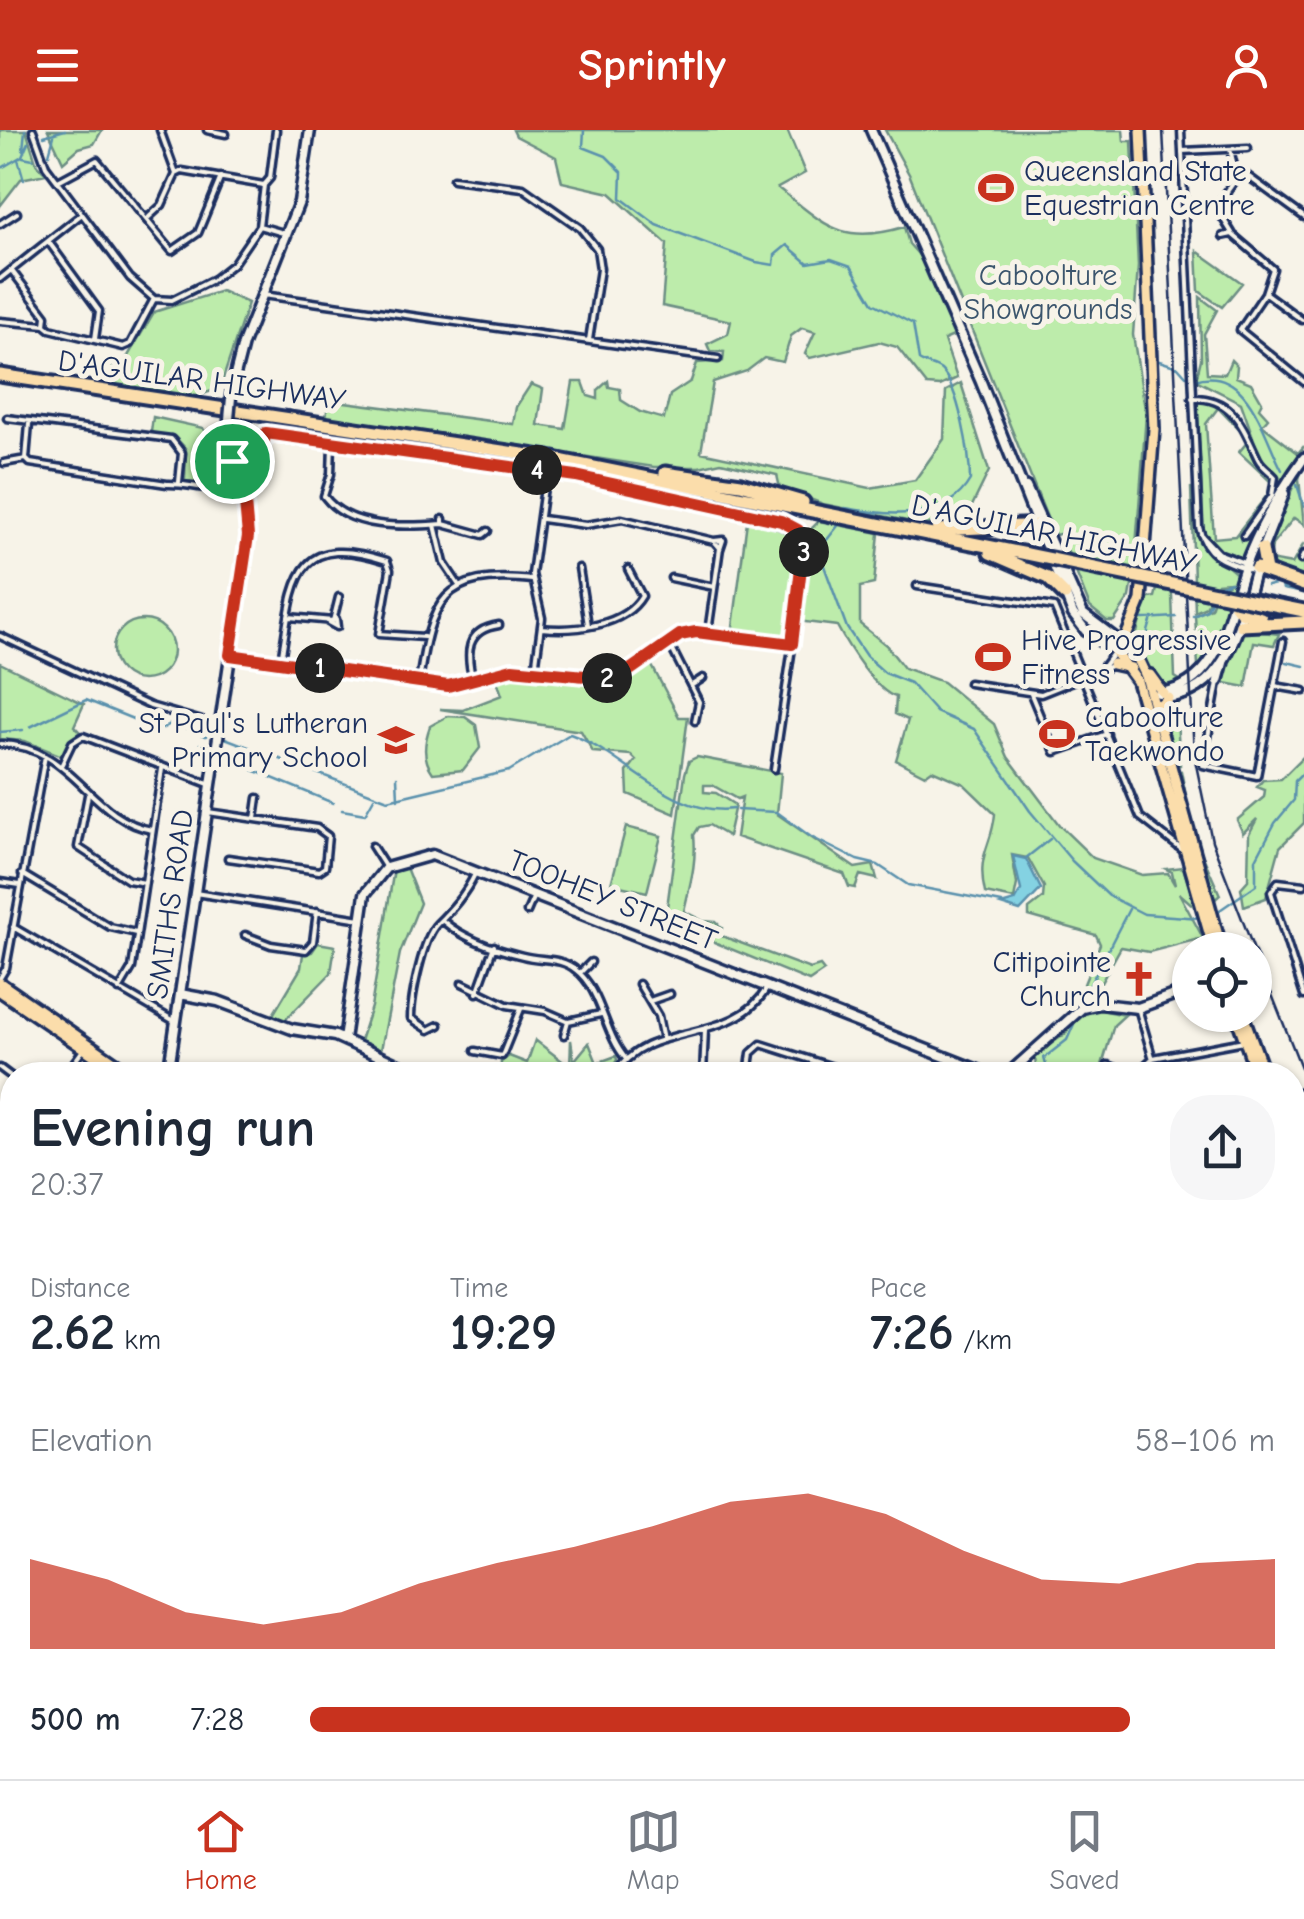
<!DOCTYPE html>
<html lang="en">
<head>
<meta charset="utf-8">
<style>
  :root { --surface:#fff; --page:#f6f6f7; --text:#1f2937; --muted:#747a83; --line:#e0e1e3; --accent:#c8321e }
  body { margin:0; font-family:"Comic Neue",sans-serif; background:var(--page); color:var(--text); height:100vh; display:flex; flex-direction:column; font-size:38px; white-space:nowrap }
  * { box-sizing:border-box; margin:0 }
  p { font-size:32px; color:var(--muted) }
  .icon { flex:none; width:55px; height:55px; fill:none; stroke:currentColor; stroke-width:2; stroke-linecap:round; stroke-linejoin:round }
  .map { position:relative; flex:1; overflow:hidden }
  .details { position:absolute; left:0px; top:932px; width:1305px; height:718px; display:flex; flex-direction:column; background:var(--surface); border-radius:40px 40px 0 0; box-shadow:0 2px 8px #0004 }
  .details>* { flex:none }
  .buttons { position:absolute; left:1172px; top:802px; display:grid; gap:20px }
  .buttons a { display:grid; place-items:center; width:100px; height:100px; border-radius:50%; background:var(--surface); box-shadow:0 2px 8px #0004; font-size:50px }
  .pin { position:absolute; display:grid; place-items:center; width:85px; height:85px; color:#fff; margin:-42px; border:5px solid #fff; border-radius:50%; box-shadow:0 2px 10px #0007 }
  .km { position:absolute; width:50px; height:50px; margin:-25px; border-radius:50%; background:#222; color:#fff; font-size:28px; line-height:50px; text-align:center }
  .round { display:grid; place-items:center; flex:none; width:105px; height:105px; border-radius:40px; background:var(--page) }
  .headline { display:flex; align-items:center; justify-content:space-between; height:170px; padding:0 30px }
  h1 { font-size:55px; font-weight:700; line-height:75px }
  .metrics { display:grid; grid-template-columns:repeat(3,1fr); gap:15px; height:170px; padding:10px 30px }
  .metrics div { display:grid; align-content:center }
  .metrics b { font-size:50px; font-weight:700 }
  .metrics small { font-size:28px; font-weight:400 }
  .metrics p { font-size:28px }
  .chart { height:280px; padding:20px 30px }
  .chart p { display:flex; justify-content:space-between }
  .chart svg { width:100%; height:180px; margin-top:10px; fill:var(--accent); opacity:.7 }
  ul { padding:0 30px; list-style:none; font-size:32px }
  li { display:grid; grid-template-columns:160px 120px 1fr; align-items:center; height:75px }
  li i { height:25px; border-radius:12px; background:var(--accent) }
  header { display:flex; justify-content:space-between; align-items:center; height:130px; padding:0 30px; background:var(--accent); color:#fff; font-size:45px; font-weight:700 }
  .tabs { display:flex; justify-content:space-around; align-items:center; height:140px; border-top:2px solid var(--line); background:var(--surface); font-size:28px; color:var(--muted) }
  .tabs a { display:grid; justify-items:center; gap:5px }
  .tabs .current { color:var(--accent) }
  .map>svg:first-child { display:block }
</style>
</head>
<body>
<header><svg class="icon" aria-label="menu" viewBox="0 0 24 24"><path d="M4 6h16M4 12h16M4 18h16"/></svg>Sprintly<svg class="icon" aria-label="person" viewBox="0 0 24 24"><circle cx="12" cy="8" r="4"/><path d="M4 21q1-7 8-7t8 7"/></svg></header>
<div class="map">
<svg width="1304" height="1649" viewBox="0 0 1304 1649">
  <rect width="100%" height="100%" fill="#f7f3e8"/>
  <filter id="ink" filterUnits="userSpaceOnUse"><feTurbulence type="fractalNoise" baseFrequency=".01" numOctaves="2"/><feDisplacementMap in="SourceGraphic" scale="20" xChannelSelector="R" yChannelSelector="G"/><feConvolveMatrix kernelMatrix="1 2 1 2 8 2 1 2 1" color-interpolation-filters="sRGB"/></filter>
  <g filter="url(#ink)">
    <!-- green -->
    <path fill="#bdecab" stroke="#6c8e84" stroke-width="2.5" fill-rule="evenodd" d="M0 0H26L37 35 46 44 21 49 0 76Z
      M48 0H102L94 14 79 18 63 32Z
      M513 0H787L805 43 778 58C825 94 840 116 904 97L909 114 925 132 956 205 944 210 957 248 940 256 927 255 897 217 879 212 810 228 805 224 815 202 802 198 791 206 783 232 764 228 747 241 713 252 701 322 870 358 915 350 944 309 946 261 961 253 989 341 971 378 927 395 823 374 780 358 777 345 721 332 699 337H654L326 287 329 270 513 294 516 277 531 254 543 259 538 295 565 299 573 252H583L588 266 598 269V260L608 251 609 257 620 259 621 270 640 282 664 289 670 265 691 251 697 233 723 231 724 222 710 221 707 214 728 204 731 191 662 176 667 114 610 63 562 52 556 27 516 6Z
      M885 0H1123L1124 11H1132L1138 136 1133 205 1146 285 1134 443 1130 467 1114 491H1107L1090 477 1063 410 1060 404 1054 405 910 46Z
      M1197 121 1242 153 1222 177 1199 161Z
      M221 161 248 173 220 258 195 267 96 252 101 235 121 238 154 182Z
      M1200 167 1217 180 1204 204 1207 243 1225 244 1231 230 1237 236 1236 247 1251 253 1262 272 1259 278 1268 288 1262 295 1298 323 1304 316 1242 428 1219 421 1204 403 1197 273C1225 263 1246 303 1254 323 1258 333 1269 341 1274 351L1269 366 1239 405 1241 411 1249 409C1251 385 1277 373 1278 348L1260 327 1241 273 1196 250 1201 229ZM1218 278 1249 310 1239 322 1271 352 1268 364 1235 406 1214 408 1206 294Z
      M153 287 203 298 224 343 219 353 185 351 186 319 176 308 151 302Z
      M1304 333 1299 349 1304 395 1294 388 1272 415 1270 430 1292 434 1304 413 1296 429 1304 434V450L1266 431 1277 392Z
      M1191 357 1199 412 1238 445 1220 505 1194 544 1198 536 1195 485 1211 478 1217 460 1231 452 1218 453 1206 477 1195 482Z
      M747 391C769 396 787 397 798 418L786 511 732 504Z
      M819 391 879 403 874 454 860 457V494L886 515 904 538 943 552 994 594 1008 627 1060 696 1093 728 1142 745 1168 743 1175 755 1172 742 1166 739 1183 737 1196 778 1179 763 1203 808 1149 822 1121 817 1093 867 1078 869 1100 814 1096 805 1029 786V779L1043 768 1044 757 1028 728 1012 725 1017 754 1014 769 985 763C976 724 992 717 995 684L964 654 932 640 925 645 896 630 908 590 895 584 896 567C876 562 847 515 837 496L797 491 811 399Z
      M1158 455 1170 459 1172 465 1175 547 1183 552 1165 559 1134 516 1145 469 1155 467Z
      M113 520a30 30 0 1 1 60 0a30 30 0 1 1-60 0Z
      M1252 495 1254 501 1279 504 1274 515 1254 512 1246 557 1220 552C1226 533 1235 505 1252 495Z
      M650 532 679 587H688L675 684 628 664 627 642 636 630 631 625 593 622 581 601 440 579 463 580 502 565 496 548C556 534 593 574 650 532Z
      M0 533 84 574 74 596 80 602 70 609 62 626 25 611 0 609Z
      M1182 569 1176 575 1180 635 1174 636 1175 642 1181 641 1194 706 1220 765 1210 774 1158 578Z
      M448 586 465 587 476 595 480 618 463 640 433 643C422 628 424 613 430 596Z
      M1304 626V693L1280 717 1266 768 1244 776 1241 758 1248 750 1249 704 1257 689 1243 703 1237 690 1264 667 1265 660 1257 657 1263 650 1281 649Z
      M697 627 781 643 777 684 855 738 873 735 877 749 860 745 855 758 849 757 844 744 736 707 742 667 737 669 712 655H704V662L716 663 735 675 728 706 709 695 699 697 694 705C697 733 690 754 684 781L703 791 716 792 722 798 719 805 810 839 820 836 824 841 809 851 665 792 685 644 689 631Z
      M626 697 661 706 647 762 611 754Z
      M405 735 420 773 400 823 381 920 360 911 371 877 394 739Z
      M318 813 335 816 331 843 283 892 271 888 301 838 303 824 312 822Z
      M1097 879 1125 885 1114 895 1099 945H1042L1036 939 1035 925 1065 904 1077 887Z
      M535 910 570 937 571 910 574 931 589 913 597 933 616 926 617 930 610 941 500 945 501 932 509 926 527 933Z
      M12 1448V1535L8 1541 0 1535V1461Z
      M1304 1517V1649H1270L1272 1638H1292L1293 1533Z
      M228 1638H412L418 1649H226Z
      M851 1638H1253L1251 1649H863Z"/>
    <!-- water -->
    <path fill="#84d2e2" stroke="#5a91ad" stroke-width="2.5" d="M1013 726 1026 729 1041 759 1020 781 1001 775 1015 771 1021 760Z
      M1304 1532V1598L1294 1602 1293 1538Z"/>
    <g fill="none" stroke-linecap="round" stroke-linejoin="round">
      <!-- stream -->
      <path stroke="#5a91ad" stroke-width="2.5" d="M584 0 583 17 606 26 622 42 621 68 657 95 756 132 774 135 775 125 787 115 808 133 831 129 851 136 873 173 913 194 919 230C926 235 935 235 941 240 959 257 970 325 970 350 946 393 885 385 845 378L843 385
        M44 6 65 0
        M23 20 25 0
        M49 24 54 6
        M23 27 33 29
        M18 29 24 50
        M0 39 22 26 28 12
        M1156 230 1178 237 1186 246
        M1195 250C1248 233 1264 307 1282 340
        M1297 355 1304 376
        M841 392 826 411 823 433 847 498 866 526 885 543 910 553 936 582 974 599 1030 681 1072 731 1109 766 1144 784 1201 788
        M1281 453 1283 459 1304 463
        M1217 456 1231 452
        M1267 456 1280 453
        M1193 486 1207 480 1212 468
        M1143 489 1176 487
        M1144 515 1152 488
        M1287 532 1304 536
        M30 597 86 570 160 600 172 593 206 606
        M0 602 23 600
        M225 608 388 670 509 641 570 604C625 624 670 687 733 679
        M200 614 203 621
        M241 635 333 673
        M397 647 398 669
        M342 680 365 684 374 668
        M737 680 777 682 811 707 857 730 878 735 908 755 1002 773
        M1026 728 1050 709
        M1214 784 1256 755V729L1275 693 1294 670 1295 651 1304 642
        M1082 870 1129 779
        M581 945 586 939
        M1049 945 1044 928 1067 910 1074 894"/>
      <defs>
        <path id="street" d="M33 0 46 36 130 148 154 169 172 170 214 149 233 134 259 96 287 104
          M160 0 176 44
          M207 0 226 4
          M1181 0 1199 397C1206 428 1226 432 1255 441
          M1230 19 1234 36 1304 87
          M1182 21 1248 18
          M453 49 523 58 580 98 597 119 600 139 589 210
          M58 51 97 30 172 121 198 103 221 47
          M264 55 270 48 276 0
          M149 87 162 75 176 44 182 41 264 55 259 96
          M0 94 17 83
          M1232 103 1216 77 1241 42
          M1223 106 1232 104 1273 139 1265 163 1240 200 1304 252
          M48 111 99 181 95 209
          M12 141 46 186 45 195 50 199 123 217 130 214 154 169
          M0 149 82 84
          M1265 163 1302 190
          M263 165 718 229
          M0 191 45 195
          M1192 268C1234 267 1243 298 1258 329 1262 337 1270 341 1275 347L1272 366 1244 406
          M7 288 171 309 182 323 179 352
          M332 314 331 344 324 366C349 400 405 397 443 394V389
          M26 329 30 333 167 354C188 353 208 362 232 358
          M26 329 29 294
          M4 333 26 329
          M242 348 259 337
          M243 356 258 344 266 303 576 346 781 391C803 403 804 412 804 437L774 639
          M542 389 586 395 622 389 714 411 720 418 708 502
          M443 394 483 405 488 401
          M435 395 444 433 458 454
          M1201 405 1218 423 1247 434
          M714 411 723 410 720 419
          M1301 430 1304 424
          M579 438 588 495
          M671 448 714 457
          M917 456 1054 477 1140 687 1181 719
          M289 487 333 491 339 467
          M328 492 337 497 336 489
          M541 498C574 501 624 497 642 466L628 439
          M0 506 150 576 216 595
          M669 513 699 572 695 591
          M230 525 448 556 512 539 607 549 630 540 680 505 696 502 791 514
          M281 530C294 456 290 399 387 431L390 440 379 504 424 507
          M535 540 542 488 532 444 546 343
          M1100 541 1115 521
          M473 551C466 523 465 500 499 495
          M419 552C431 471 442 440 532 450
          M1218 552 1203 635 1257 646 1283 511
          M969 553 1041 564 1111 536
          M692 555 703 548
          M1275 556 1304 561
          M1031 564 1055 622 1107 604
          M196 593 219 599
          M0 614C73 615 89 689 152 700
          M62 634 72 613 83 606 211 655
          M88 665 78 717 128 750 145 753
          M208 682 317 698 328 706 325 737 319 741 228 728
          M255 689 258 668
          M372 716 386 738
          M22 744 110 797 136 803
          M0 752 20 755
          M1304 755 1278 752 1271 762 1304 866
          M195 763 361 789
          M527 782 533 768
          M443 791C464 809 497 820 523 826 541 831 561 827 576 840 602 860 604 904 626 929
          M13 797 176 892
          M245 805 271 815 306 820 313 812 317 781
          M580 843 591 832
          M0 848 6 838 45 626
          M462 853 507 875 545 881 568 891 601 884
          M639 854 658 886 663 910
          M119 860 132 838 162 639
          M477 863 494 816
          M650 871 670 864
          M1138 878 1152 926
          M439 895 429 900 411 888C411 867 423 808 437 794 452 779 465 765 475 744
          M564 905 568 891
          M475 921 502 926 521 879
          M1108 935 1134 945 1153 928 1244 911
          M0 938 12 947
          M65 945 83 920
          M375 945 379 926
          M614 945C648 888 733 917 767 858
          M703 945 705 900
          M748 945 751 923 761 914 858 945
          M0 1013 12 1020
          M0 1036 12 1019
          M0 1098 12 1101
          M1292 1194 1304 1196
          M0 1205 12 1209
          M1292 1254 1304 1256
          M0 1256 12 1255
          M0 1303 12 1300
          M1292 1304 1304 1307
          M0 1318 12 1345
          M0 1403 12 1410
          M0 1429 12 1415
          M105 1638 125 1649
          M618 1638 621 1649
          M673 1638 675 1649
          M679 1638 699 1649
          M558 1649 581 1638"/>
        <path id="secondary" d="M871 0 981 252 1073 484 1086 501 1115 521
          M232 257 243 214 299 72 310 0
          M229 289 231 348
          M230 353a7 7 0 1 1 14 0a7 7 0 1 1-14 0Z
          M1026 357 1083 484 1119 511
          M1262 420 1284 364
          M1218 551 1223 533
          M1159 563C1227 554 1228 474 1250 423 1264 390 1283 357 1304 328
          M1166 568C1230 562 1241 488 1256 438
          M180 864 218 871 292 899 335 906 421 945
          M344 910 365 764 386 738 432 725 991 945
          M1008 944 1082 878 1100 874 1138 878 1190 859
          M168 945 248 405 242 358
          M1292 968 1304 962
          M1292 1497 1304 1503
          M0 1577 12 1568
          M774 1638 787 1649
          M492 1649 494 1638"/>
        <path id="primary" d="M1121 513 1138 529 1146 546 1222 820
          M1115 521 1137 551 1214 820
          M1119 524 1141 470 1154 299 1141 0
          M1113 534 1131 538
          M1150 545 1163 563
          M1153 580 1168 568
          M0 853 133 945
          M0 861 123 945
          M1236 885 1257 945
          M1243 885 1265 945
          M1292 1006 1304 1031
          M1292 1023 1304 1048
          M1292 1405 1304 1406
          M1292 1440 1304 1412
          M1292 1489 1304 1426
          M1292 1514 1304 1509
          M1258 1649 1260 1638
          M1266 1649 1268 1638"/>
        <path id="highway" d="M0 245 549 328 1027 424
          M665 343 741 354 803 372
          M938 400 1042 395
          M1262 419 1266 441
          M990 423 1048 448 1065 465
          M1256 438 1304 455
          M1259 472 1304 481
          M1234 473 1241 482 1261 488
          M1241 495 1304 492"/>
      </defs>
      <!-- street casing -->
      <use href="#street" stroke="#1b2f5e" stroke-width="11"/>
      <!-- secondary casing -->
      <use href="#secondary" stroke="#1b2f5e" stroke-width="15"/>
      <!-- primary casing -->
      <use href="#primary" stroke="#1b2f5e" stroke-width="16"/>
      <!-- highway casing -->
      <use href="#highway" stroke="#1b2f5e" stroke-width="19"/>
      <!-- street -->
      <use href="#street" stroke="#f7f3e8" stroke-width="4"/>
      <!-- secondary -->
      <use href="#secondary" stroke="#f7f3e8" stroke-width="8"/>
      <!-- primary -->
      <use href="#primary" stroke="#fbddab" stroke-width="9"/>
      <!-- highway -->
      <use href="#highway" stroke="#fbddab" stroke-width="11"/>
      <!-- rail -->
      <path stroke="#1b2f5e" stroke-width="2.5" d="M1163 0 1194 625 1212 711 1254 820
        M1255 822 1304 945"/>
      <defs>
        <path id="secondary-bridge" d="M229 289 232 257"/>
        <path id="highway-bridge" d="M1027 424 1259 472"/>
      </defs>
      <!-- secondary-bridge casing -->
      <use href="#secondary-bridge" stroke="#1b2f5e" stroke-width="15" stroke-linecap="butt"/>
      <!-- highway-bridge casing -->
      <use href="#highway-bridge" stroke="#1b2f5e" stroke-width="19" stroke-linecap="butt"/>
      <!-- secondary-bridge -->
      <use href="#secondary-bridge" stroke="#f7f3e8" stroke-width="8"/>
      <!-- highway-bridge -->
      <use href="#highway-bridge" stroke="#fbddab" stroke-width="11"/>
    </g>
  </g>
  <g fill="none" stroke-linecap="round" stroke-linejoin="round" filter="url(#ink)">
    <defs>
      <path id="route" d="M232 331C235 338 238 344 243 350L248 406 230 525 448 556 512 539 606 548 630 540 680 505 696 502 792 514 804 412 798 400 781 391 576 346 266 303 254 344C245 349 238 343 231 348L232 331"/>
    </defs>
    <!-- route casing -->
    <use href="#route" stroke="#fff" stroke-width="20"/>
    <!-- route -->
    <use href="#route" stroke="#c8321e" stroke-width="12"/>
  </g>
  <!-- icons -->
  <defs>
    <symbol id="stadium-bare" viewBox="-9 -9 18 18"><path d="M0-5a6.5 5 0 1 0 0 10a6.5 5 0 1 0 0-10ZM-3.5-1.8h7v3.6h-7Z" fill="#c8321e" stroke="#f7f3e8" stroke-width="2.5" paint-order="stroke"/></symbol>
    <symbol id="school-bare" viewBox="-9 -9 18 18"><path d="M0-5L7-2L0 1L-7-2ZM-4 1L0 2.5L4 1V4Q0 6-4 4Z" fill="#c8321e" stroke="#f7f3e8" stroke-width="2.5" paint-order="stroke"/></symbol>
    <symbol id="church-bare" viewBox="-9 -9 18 18"><path d="M-1.2-6h2.4v3.5h3.3v2.4h-3.3V6h-2.4V-.1h-3.3v-2.4h3.3Z" fill="#c8321e" stroke="#f7f3e8" stroke-width="2.5" paint-order="stroke"/></symbol>
  </defs>
  <g fill-rule="evenodd">
    <use href="#stadium-bare" x="971" y="33" width="50" height="50"/>
    <use href="#stadium-bare" x="968" y="502" width="50" height="50"/>
    <use href="#stadium-bare" x="1032" y="579" width="50" height="50"/>
    <use href="#school-bare" x="371" y="585" width="50" height="50"/>
    <use href="#church-bare" x="1114" y="824" width="50" height="50"/>
  </g>
  <g text-anchor="middle" stroke-width="10" stroke-linejoin="round" paint-order="stroke">
    <!-- poi labels -->
    <g font-size="30" fill="#1b2f5e" stroke="#f7f3e8" text-anchor="start">
      <text x="1024" y="51">Queensland State<tspan x="1024" dy="34">Equestrian Centre</tspan></text>
      <text x="1021" y="520">Hive Progressive<tspan x="1021" dy="34">Fitness</tspan></text>
      <text x="1085" y="597">Caboolture<tspan x="1085" dy="34">Taekwondo</tspan></text>
      <text x="368" y="603" text-anchor="end">St Paul's Lutheran<tspan x="368" dy="34">Primary School</tspan></text>
      <text x="1111" y="842" text-anchor="end">Citipointe<tspan x="1111" dy="34">Church</tspan></text>
    </g>
    <!-- park labels -->
    <g font-size="30" fill="#3b556d" stroke="#f7f3e8">
      <text x="1048" y="155">Caboolture<tspan x="1048" dy="34">Showgrounds</tspan></text>
    </g>
    <!-- street labels -->
    <g font-size="30" fill="#1b2f5e" stroke="#f7f3e8">
      <text transform="translate(202 250) rotate(8)" y="10">D'AGUILAR HIGHWAY</text>
      <text transform="translate(1054 404) rotate(12)" y="10">D'AGUILAR HIGHWAY</text>
      <text transform="translate(613 770) rotate(22)" y="10">TOOHEY STREET</text>
      <text transform="translate(170 774) rotate(-82)" y="10">SMITHS ROAD</text>
    </g>
  </g>
</svg>
<div class="buttons">
<a><svg class="icon" aria-label="locate" viewBox="0 0 24 24"><circle cx="12" cy="12" r="6"/><path d="M12 2v4M12 18v4M2 12h4M18 12h4"/></svg></a>
</div>
<div class="pin" style="left:232px;top:331px;background:#1e9e55"><svg class="icon" aria-label="arrive" viewBox="0 0 24 24"><path d="M6 21V4h12l-3 4 3 4H6"/></svg></div>
<b class="km" style="left:320px;top:538px">1</b>
<b class="km" style="left:607px;top:548px">2</b>
<b class="km" style="left:804px;top:422px">3</b>
<b class="km" style="left:537px;top:340px">4</b>
<section class="details">
<div class="headline"><div><h1>Evening run</h1><p>20:37</p></div><a class="round"><svg class="icon" aria-label="share" viewBox="0 0 24 24"><path d="M12 15V3M7 8l5-5 5 5M5 13v7h14v-7"/></svg></a></div>
<div class="metrics">
<div><p>Distance</p><b>2.62<small> km</small></b></div>
<div><p>Time</p><b>19:29</b></div>
<div><p>Pace</p><b>7:26<small> /km</small></b></div>
</div>
<div class="chart"><p><span>Elevation</span>58–106 m</p>
<svg viewBox="0 0 160 44" preserveAspectRatio="none"><path d="M0 44V22L10 27L20 35L30 38L40 35L50 28L60 23L70 19L80 14L90 8L100 6L110 11L120 20L130 27L140 28L150 23L160 22V44z"/></svg>
</div>
<ul>
<li><b>500 m</b>7:28<i style="width:85%"></i></li>
</ul>
</section>
</div>
<nav class="tabs">
<a class="current"><svg class="icon" aria-label="home" viewBox="0 0 24 24"><path d="M3 11l9-7 9 7M6 9v11h12V9"/></svg>Home</a>
<a><svg class="icon" aria-label="map" viewBox="0 0 24 24"><path d="M3 6l6-2 6 2 6-2v14l-6 2-6-2-6 2zM9 4v14M15 6v14"/></svg>Map</a>
<a><svg class="icon" aria-label="saved" viewBox="0 0 24 24"><path d="M7 4h10v16l-5-4-5 4z"/></svg>Saved</a>
</nav>
</body>
</html>
